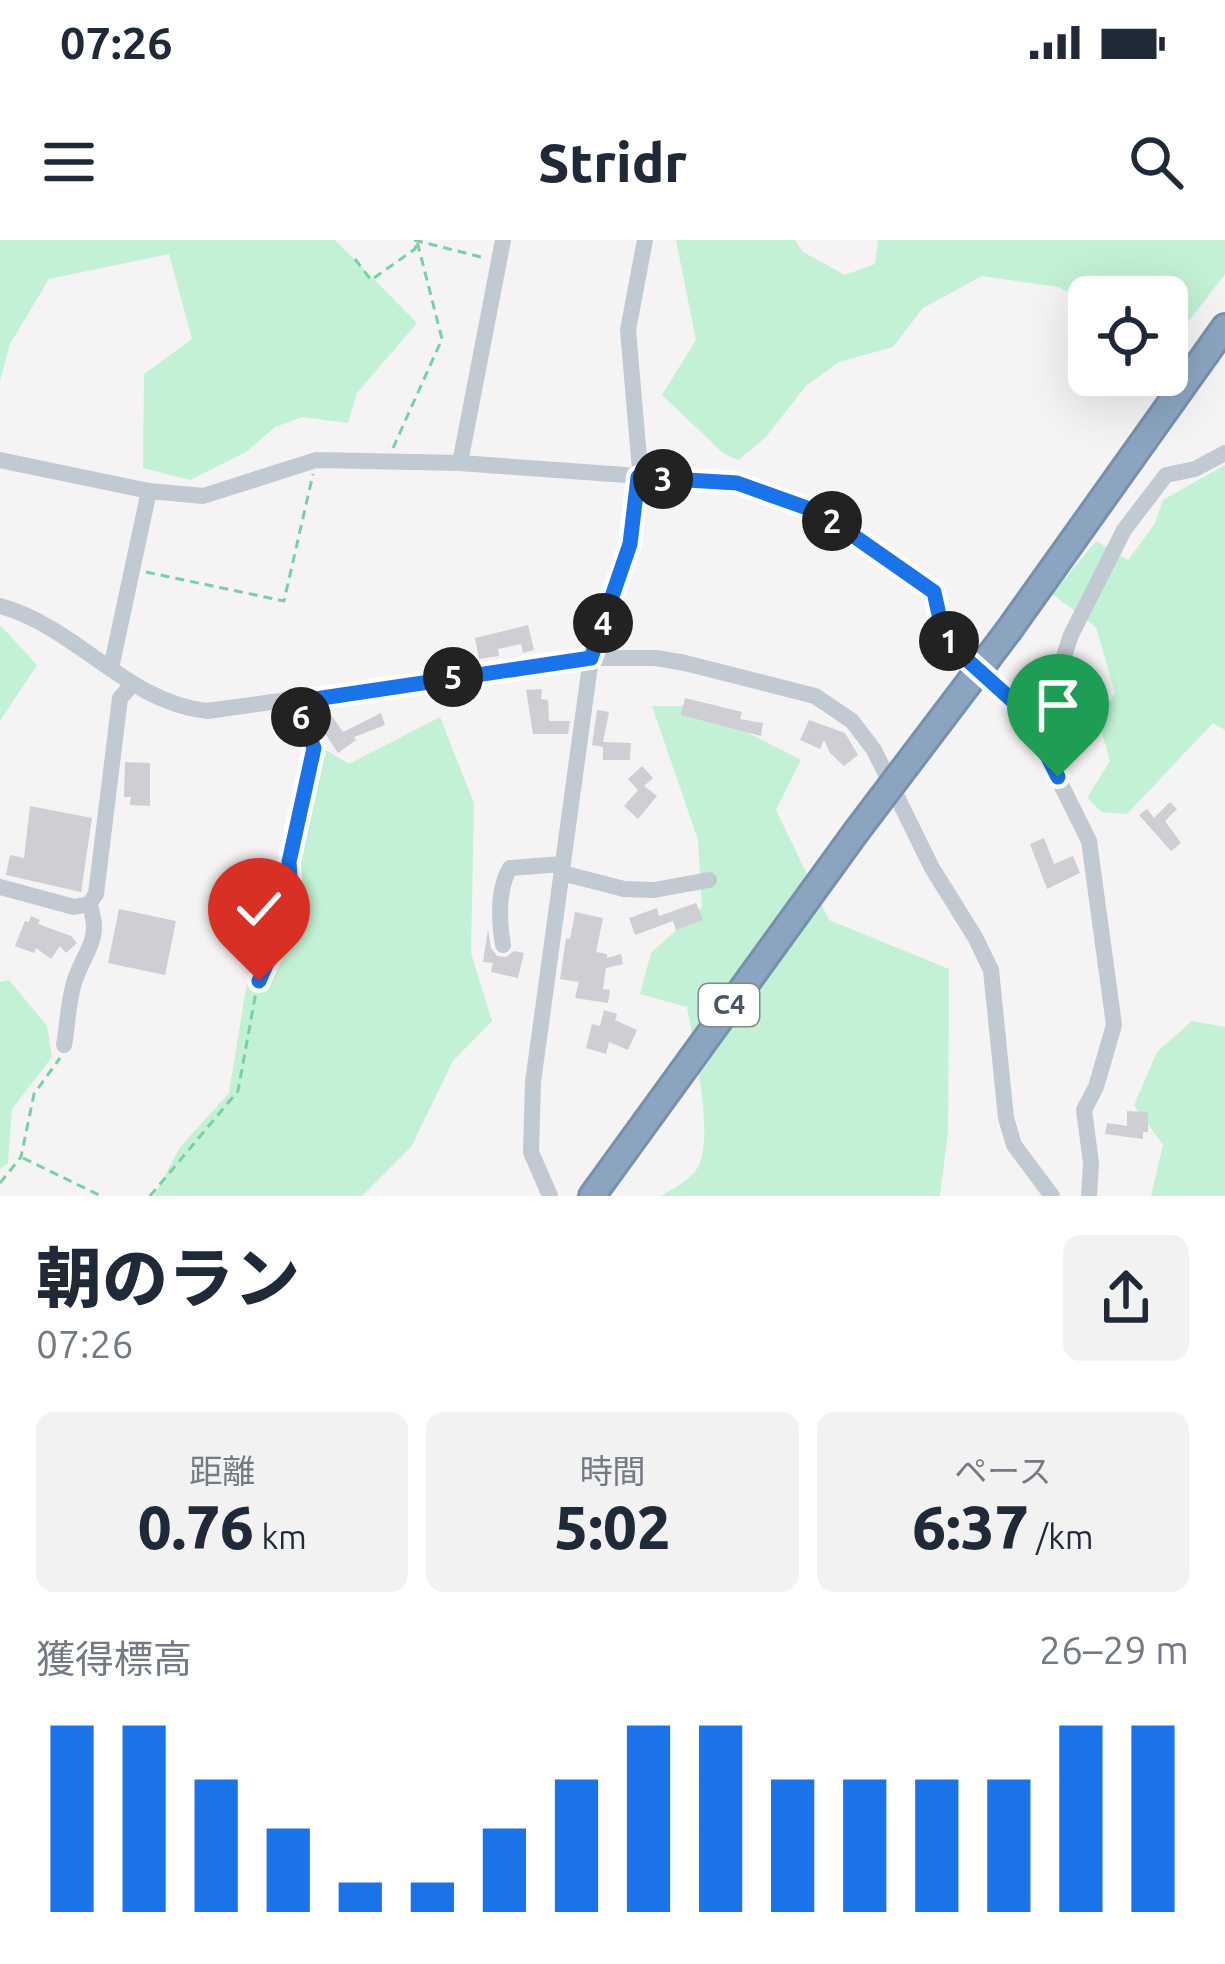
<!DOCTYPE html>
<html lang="ja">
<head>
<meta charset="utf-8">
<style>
  :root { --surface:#fff; --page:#f2f2f3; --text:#1f2937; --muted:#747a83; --accent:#1a73e8 }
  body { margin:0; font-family:Ubuntu,"Noto Sans JP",sans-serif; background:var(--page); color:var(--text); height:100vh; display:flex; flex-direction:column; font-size:45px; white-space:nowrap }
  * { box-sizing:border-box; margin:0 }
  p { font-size:39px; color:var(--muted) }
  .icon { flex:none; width:66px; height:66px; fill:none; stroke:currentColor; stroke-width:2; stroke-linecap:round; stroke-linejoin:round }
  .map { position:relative; height:956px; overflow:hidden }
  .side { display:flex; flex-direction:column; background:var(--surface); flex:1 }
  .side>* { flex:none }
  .fabs { position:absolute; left:1068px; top:36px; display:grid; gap:24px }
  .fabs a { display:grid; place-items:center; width:120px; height:120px; border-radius:18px; background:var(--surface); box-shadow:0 12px 48px #0002; font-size:60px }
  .pin { position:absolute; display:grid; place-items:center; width:102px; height:102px; color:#fff; margin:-123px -51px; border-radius:50% 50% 50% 0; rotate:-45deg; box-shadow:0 0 12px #0007 }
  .pin .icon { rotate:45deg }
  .km { position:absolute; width:60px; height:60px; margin:-30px; border-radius:50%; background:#222; color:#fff; font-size:33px; line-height:60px; text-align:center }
  .round { display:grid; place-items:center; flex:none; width:126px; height:126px; border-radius:18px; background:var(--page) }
  .summary { display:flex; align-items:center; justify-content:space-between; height:204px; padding:0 36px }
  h1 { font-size:66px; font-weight:800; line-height:90px }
  .metrics { display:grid; grid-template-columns:repeat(3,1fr); gap:18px; height:204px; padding:12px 36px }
  .metrics div { display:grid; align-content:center; border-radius:18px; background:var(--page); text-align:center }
  .metrics b { font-size:60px; font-weight:800 }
  .metrics small { font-size:33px; font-weight:400 }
  .metrics p { font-size:33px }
  .chart { height:336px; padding:24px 36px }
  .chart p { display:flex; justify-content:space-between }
  .chart svg { width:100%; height:216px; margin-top:12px; stroke:var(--accent); stroke-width:6 }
  .status { display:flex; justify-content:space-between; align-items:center; height:84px; padding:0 60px; background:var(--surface); direction:ltr }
  .status svg { height:33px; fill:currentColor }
  header { display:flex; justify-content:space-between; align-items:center; height:156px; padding:0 36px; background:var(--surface); font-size:54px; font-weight:800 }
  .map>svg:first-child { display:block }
</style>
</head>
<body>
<div class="status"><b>07:26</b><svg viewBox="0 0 49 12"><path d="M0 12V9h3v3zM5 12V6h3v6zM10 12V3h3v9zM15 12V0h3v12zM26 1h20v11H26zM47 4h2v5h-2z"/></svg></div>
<header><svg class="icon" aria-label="menu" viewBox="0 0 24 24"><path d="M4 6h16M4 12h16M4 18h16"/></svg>Stridr<svg class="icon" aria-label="search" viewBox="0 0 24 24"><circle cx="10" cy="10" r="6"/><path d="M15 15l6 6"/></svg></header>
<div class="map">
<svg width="1225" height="956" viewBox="0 0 1225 956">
  <rect width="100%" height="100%" fill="#f5f3f3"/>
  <!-- green -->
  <path fill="#c3f1d5" d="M0 0H335L417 83 357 153 348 183 302 177 275 187 246 212 190 240 143 228 144 134 192 99 169 14 49 39 10 104 0 141Z
    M676 0H795L803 12 845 35 875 24 878 0H1225V34L1185 86 1167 84V57H1089V64L1058 47 982 36 923 68 893 107 839 122 806 146 765 198 738 220 723 213 662 155 696 100Z
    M1225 225V490L1213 483 1127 574 1102 572 1087 558 1110 521 1098 479 1115 453 1096 387 1052 354 1096 301 1128 320 1154 285 1163 260Z
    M0 385 37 425 0 481Z
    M652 466H696L801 520 776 570 829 680 949 729 948 892 940 956H661C674 948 690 941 698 927 715 897 693 802 687 767L640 754 651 713 702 667 698 600Z
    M440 477 474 563 471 713 492 781 453 821 411 907 362 956H154L180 907 229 853 246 748 259 716 301 654 290 593 314 549V508L321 507 349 524Z
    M9 740 47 786 52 817 12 869 8 923 0 929V742Z
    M1192 781 1225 787V956H1151L1163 905 1134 865 1157 812Z"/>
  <!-- building -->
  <path fill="#cdcfd5" d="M528 385 534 410 523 413 521 404 498 409 499 416 479 419 475 398Z
    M542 449 541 459 548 460 549 481H570L568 494H533L526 450Z
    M685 458 742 472 740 479 763 483 761 496 681 475Z
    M597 470 609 472 603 502 631 503 630 520H603V503V507L592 505Z
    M381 473 385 485 354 497 356 500 338 513 320 486 332 476 343 492Z
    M809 480 845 493 858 515 844 526 830 513 824 500 820 509 800 500Z
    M125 522 150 523V566L130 565 131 557H124Z
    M642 526 653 538 644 546 657 556 638 579 624 566 638 550 628 539Z
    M1170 562 1177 569 1165 581 1181 603 1171 611 1139 575 1147 569 1154 578Z
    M30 566 92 578 81 652 6 635 10 615 24 618Z
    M1044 598 1054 624 1073 616 1080 633 1047 649 1030 604Z
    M696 663 703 680 676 690 673 681 635 695 629 678 657 668 659 676Z
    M119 669 176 681 165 735 108 723Z
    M575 672 603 678 596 712 607 714V718L621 714 623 724 606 728 603 749 610 750 608 763 575 758 579 742 560 739 566 698 570 699Z
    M31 676 40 680 38 684 71 696 77 703 66 713 60 706 51 719 36 708 34 713 15 706 25 681 29 682Z
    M488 689 491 708 497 716 506 717 514 711 524 713 518 738 491 732 493 723 483 722Z
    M604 770 617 774 615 780 637 790 628 810 609 802 606 814 586 808 592 784 600 786Z
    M1127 871 1148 872V892H1143V899L1105 894 1107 883 1127 886Z"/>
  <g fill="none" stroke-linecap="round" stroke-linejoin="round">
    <defs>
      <path id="highway" d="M1009 390 1225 87
        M592 956 856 592"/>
    </defs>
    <!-- highway casing -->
    <use href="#highway" stroke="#7690ad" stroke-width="30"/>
    <!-- path -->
    <path stroke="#7ad0a6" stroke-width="3" stroke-dasharray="9 6" stroke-linecap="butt" d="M414 0 485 18
      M355 19 371 40 415 9 417 1
      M393 208 442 99 417 1
      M146 332 284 361 313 234
      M23 918 101 956
      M0 943 21 917 34 854 60 818
      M150 956 238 851 258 741 292 667 289 622 314 508 300 475"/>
    <!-- minor -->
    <path stroke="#c1cad2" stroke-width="16" d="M0 220 149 251 203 256 316 220 460 223 737 243 821 273 934 352 943 393 954 408 1025 472 1089 601 1114 785 1096 847 1084 870 1091 923 1089 956
      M460 223 503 0
      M0 366C77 387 126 462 207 471L591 418H656L685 423 815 456 852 481 874 510 932 628 975 697 991 730 1006 878 1014 905 1052 956
      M111 428 149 251
      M1025 472 1053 450 1071 395 1124 290 1166 235 1195 229 1225 213
      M562 633 624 649 654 650 709 640
      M0 647 74 667 89 664 96 654 120 458 132 445
      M503 705C499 681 497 650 510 628L563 624
      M64 805C68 784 68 757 76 737 87 708 102 697 89 664
      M550 956 531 912 533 842 591 418 630 305 640 230 628 90 645 0"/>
    <!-- highway -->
    <use href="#highway" stroke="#8ba5c1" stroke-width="24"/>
    <defs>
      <path id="highway-bridge" d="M856 592 1009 390"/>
    </defs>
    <!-- highway-bridge casing -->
    <use href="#highway-bridge" stroke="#7690ad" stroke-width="30" stroke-linecap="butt"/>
    <!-- highway-bridge -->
    <use href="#highway-bridge" stroke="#8ba5c1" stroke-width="24"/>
  </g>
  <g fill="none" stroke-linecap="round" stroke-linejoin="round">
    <defs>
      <path id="route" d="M259 741 292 667 289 622 314 508 295 462 591 418 630 304 638 237 737 243 821 273 934 352 943 393 954 408 1025 472 1058 537"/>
    </defs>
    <!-- route casing -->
    <use href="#route" stroke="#fff" stroke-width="24"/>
    <!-- route -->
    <use href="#route" stroke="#1a73e8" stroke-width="15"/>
  </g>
  <g text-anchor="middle" stroke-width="9" stroke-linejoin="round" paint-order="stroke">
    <!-- shield labels -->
    <rect fill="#fff" stroke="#808990" stroke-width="3" x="699" y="744" width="60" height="42" rx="9"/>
    <g font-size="27" font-weight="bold" fill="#4a5661">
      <text x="729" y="774">C4</text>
    </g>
  </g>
</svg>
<div class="fabs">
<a><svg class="icon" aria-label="locate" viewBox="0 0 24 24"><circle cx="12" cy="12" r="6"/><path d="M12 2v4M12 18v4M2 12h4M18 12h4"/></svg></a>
</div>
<div class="pin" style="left:1058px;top:537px;background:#1e9e55"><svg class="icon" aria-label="arrive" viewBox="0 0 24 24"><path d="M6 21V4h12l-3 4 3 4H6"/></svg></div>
<div class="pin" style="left:259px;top:741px;background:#d93025"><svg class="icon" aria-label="check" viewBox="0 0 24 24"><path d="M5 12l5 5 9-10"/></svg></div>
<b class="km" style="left:949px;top:401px">1</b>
<b class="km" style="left:832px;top:281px">2</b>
<b class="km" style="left:663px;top:239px">3</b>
<b class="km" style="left:603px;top:383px">4</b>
<b class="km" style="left:453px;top:437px">5</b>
<b class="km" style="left:301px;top:477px">6</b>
</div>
<section class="side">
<div class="summary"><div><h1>朝のラン</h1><p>07:26</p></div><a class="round"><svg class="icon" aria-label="share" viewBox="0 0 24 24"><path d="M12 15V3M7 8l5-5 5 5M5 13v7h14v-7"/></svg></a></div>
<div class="metrics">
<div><p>距離</p><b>0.76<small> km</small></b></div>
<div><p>時間</p><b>5:02</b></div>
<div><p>ペース</p><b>6:37<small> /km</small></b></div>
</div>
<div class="chart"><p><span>獲得標高</span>26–29 m</p>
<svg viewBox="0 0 160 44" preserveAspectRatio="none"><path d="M5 44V6M15 44V6M25 44V17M35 44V27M45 44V38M55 44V38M65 44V27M75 44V17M85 44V6M95 44V6M105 44V17M115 44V17M125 44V17M135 44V17M145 44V6M155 44V6"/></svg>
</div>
</section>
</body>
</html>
